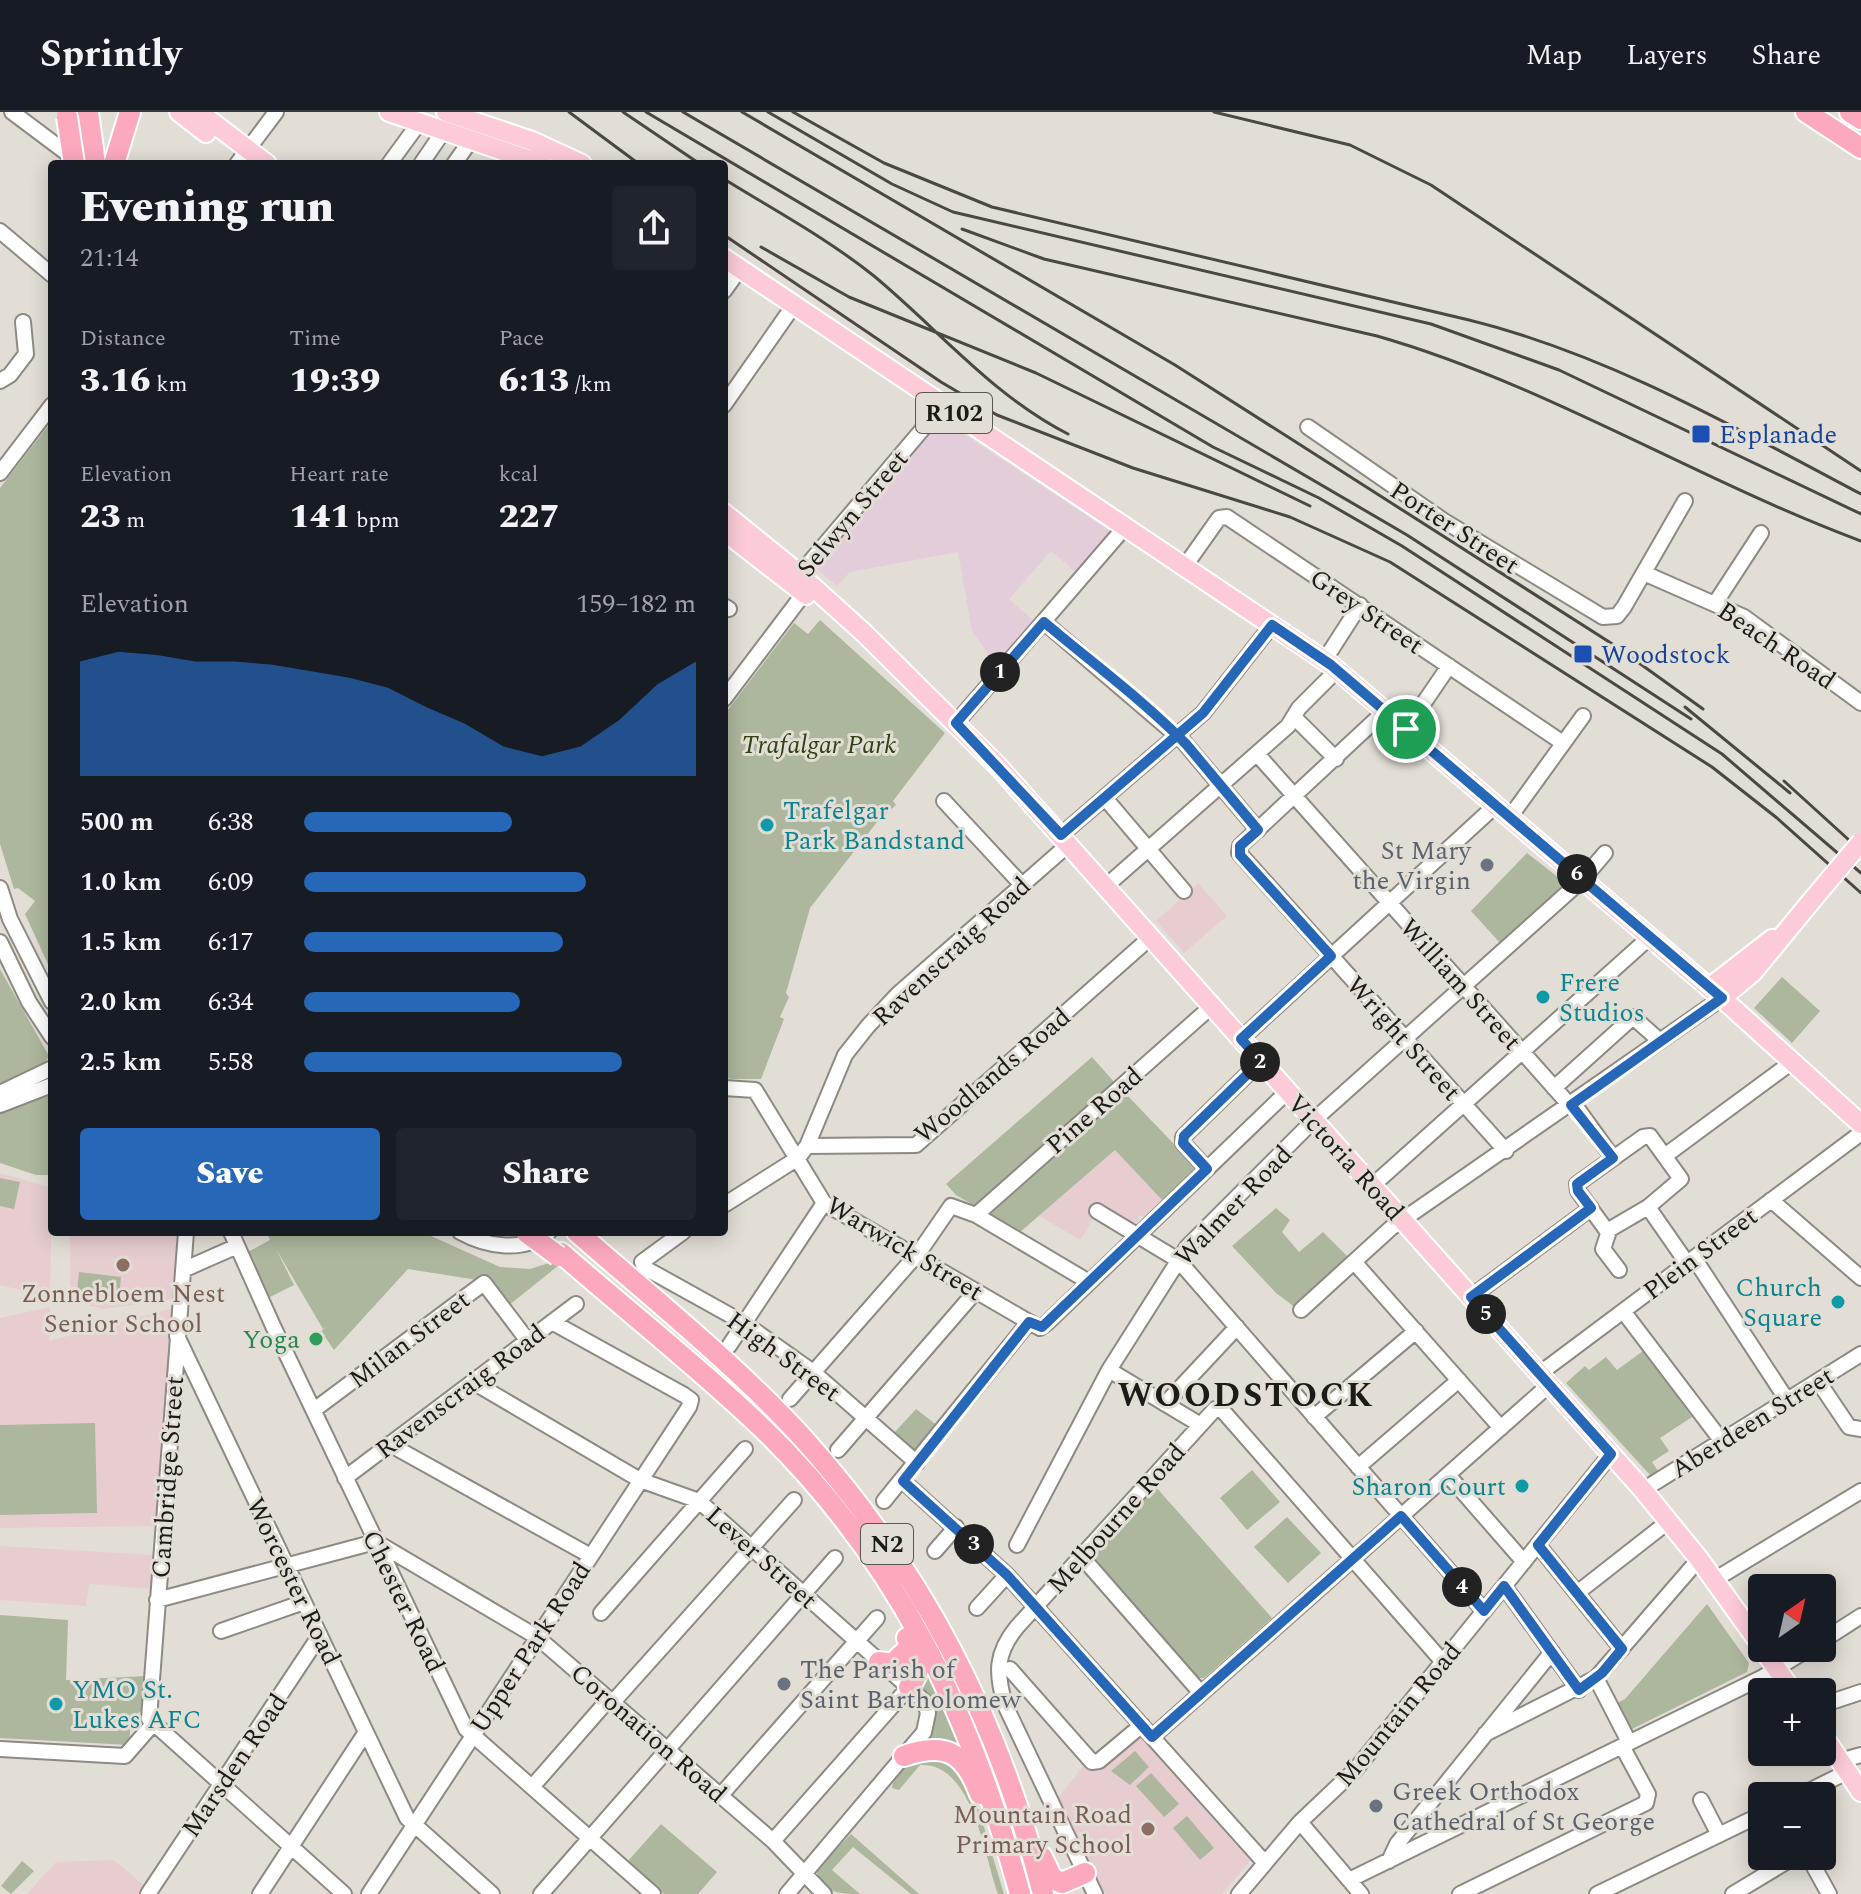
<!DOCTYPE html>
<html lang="en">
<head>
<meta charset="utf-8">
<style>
  :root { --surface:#171b24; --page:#20242c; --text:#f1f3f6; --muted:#9ea1a6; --line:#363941; --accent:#2667b8 }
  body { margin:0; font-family:Spectral,serif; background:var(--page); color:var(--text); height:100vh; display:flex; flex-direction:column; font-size:30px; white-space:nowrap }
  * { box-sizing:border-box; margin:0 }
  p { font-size:26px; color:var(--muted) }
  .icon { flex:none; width:44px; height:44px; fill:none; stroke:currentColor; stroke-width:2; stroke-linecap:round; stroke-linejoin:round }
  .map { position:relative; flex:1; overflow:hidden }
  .drawer { position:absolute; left:48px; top:48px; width:680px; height:1076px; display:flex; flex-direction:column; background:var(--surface); border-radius:8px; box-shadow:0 4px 20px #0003 }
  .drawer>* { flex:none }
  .needle { width:52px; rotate:34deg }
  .controls { position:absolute; left:1748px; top:1462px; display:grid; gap:16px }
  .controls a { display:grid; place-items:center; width:88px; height:88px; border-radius:8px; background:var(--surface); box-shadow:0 4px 20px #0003; font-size:40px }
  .pin { position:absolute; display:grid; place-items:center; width:68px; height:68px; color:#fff; margin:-34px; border:4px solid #fff; border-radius:50%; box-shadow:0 2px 8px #0007 }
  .km { position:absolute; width:40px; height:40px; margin:-20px; border-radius:50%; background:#222; color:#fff; font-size:22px; line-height:40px; text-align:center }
  .round { display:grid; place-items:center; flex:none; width:84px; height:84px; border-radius:8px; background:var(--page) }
  .headline { display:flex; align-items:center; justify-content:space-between; height:136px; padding:0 32px }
  h1 { font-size:44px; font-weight:800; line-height:60px }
  .figures { display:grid; grid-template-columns:repeat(3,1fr); gap:12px; height:136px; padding:8px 32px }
  .figures div { display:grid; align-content:center }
  .figures b { font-size:34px; font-weight:800 }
  .figures small { font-size:22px; font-weight:400 }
  .figures p { font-size:22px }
  .chart { height:224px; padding:16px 32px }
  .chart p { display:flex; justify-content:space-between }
  .chart svg { width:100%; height:144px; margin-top:8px; fill:var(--accent); opacity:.7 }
  .cta { display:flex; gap:16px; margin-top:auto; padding:16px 32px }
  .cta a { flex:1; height:92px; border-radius:8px; background:var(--accent); color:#fff; font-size:32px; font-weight:800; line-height:92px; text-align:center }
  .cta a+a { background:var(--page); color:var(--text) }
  ul { padding:0 32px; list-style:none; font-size:26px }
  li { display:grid; grid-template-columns:128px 96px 1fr; align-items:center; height:60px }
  li i { height:20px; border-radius:10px; background:var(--accent) }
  header { display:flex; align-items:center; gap:48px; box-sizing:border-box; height:112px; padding:0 40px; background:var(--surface); border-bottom:2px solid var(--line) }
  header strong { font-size:38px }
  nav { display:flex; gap:44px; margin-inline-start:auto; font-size:28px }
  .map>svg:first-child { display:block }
</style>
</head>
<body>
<header>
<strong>Sprintly</strong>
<nav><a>Map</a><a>Layers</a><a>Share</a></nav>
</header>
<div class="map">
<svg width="1861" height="1782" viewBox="0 0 1861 1782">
  <rect width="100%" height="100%" fill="#e2ded6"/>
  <!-- industrial -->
  <path fill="#e3cddb" d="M938 311H947L1110 419V424L1077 461 1051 439 1009 487 1036 511 997 554 972 519 958 440 850 460 837 474 817 457Z"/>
  <!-- education -->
  <path fill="#e7cdd0" d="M1198 771 1227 804 1184 841 1156 809Z
    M1115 1038 1163 1089 1145 1106 1140 1103 1135 1115 1100 1094 1081 1128 1039 1104Z
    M0 1061 52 1076 50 1191H35L33 1181 0 1173Z
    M70 1120H179L173 1187 103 1197 70 1189Z
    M50 1195 49 1229 173 1196 156 1414 0 1416V1206Z
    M0 1434 154 1443 150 1477 89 1472 86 1494 0 1488Z
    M1140 1624 1250 1749 1222 1782H1105L1059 1685 1085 1652 1099 1659Z
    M114 1748 145 1774 140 1782H27L56 1750Z"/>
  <!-- green -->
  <path fill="#acb79d" d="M52 309V861L25 802 35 789 18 776 14 777 0 732V376Z
    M820 508 945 621 893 689 896 693 877 710 810 796 786 881 789 885 780 905 784 907 761 967H730L724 963V603L794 511 808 522Z
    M1527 741 1559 766 1562 778 1501 832 1471 799Z
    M0 857 49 944 44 952 0 973Z
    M1782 865 1820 899 1792 931 1754 896Z
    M1092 945 1115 971 975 1094 956 1083 946 1072Z
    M1124 980 1197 1056 1163 1089 1115 1038 1019 1121 988 1101Z
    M52 983V1063H36L0 1051V1001Z
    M0 1066 20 1070 14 1097 0 1094Z
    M1276 1096 1290 1108 1282 1120 1299 1140 1323 1120 1348 1145 1347 1151 1296 1196 1276 1181 1232 1134Z
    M266 1120H422L500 1155 530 1157 552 1150 559 1153 508 1194 490 1170 408 1157 334 1238 321 1219 328 1214 323 1217 276 1137 294 1173 270 1185 246 1141 270 1128Z
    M79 1160 121 1165 119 1186 77 1181Z
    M1643 1239 1692 1305 1660 1326 1669 1339 1652 1350 1658 1359 1651 1364 1566 1271 1585 1254 1589 1258 1606 1245 1617 1258Z
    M916 1297 938 1314 917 1340 894 1321Z
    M95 1311 97 1401 0 1403V1313Z
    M1252 1358 1280 1390 1247 1418 1220 1386Z
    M1155 1374 1272 1506 1204 1566H1198L1096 1449V1442Z
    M1287 1405 1321 1441 1288 1471 1254 1435Z
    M1707 1492 1749 1551 1747 1560 1632 1617 1617 1591 1625 1587Z
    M0 1503 68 1508 66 1568 146 1564 144 1597 131 1606 129 1633 0 1626Z
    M924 1550 965 1640 918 1636 926 1626 918 1576Z
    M1135 1639 1149 1655 1130 1673 1111 1659Z
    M936 1644 957 1654 974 1682 1004 1782H998C984 1744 973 1650 920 1653L899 1678 892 1676C895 1655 915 1647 936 1644Z
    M1151 1661 1179 1692 1164 1705 1136 1674Z
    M1187 1704 1214 1736 1200 1748 1173 1716Z
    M661 1712 717 1760 698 1782H664L627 1750Z
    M851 1722 919 1782H911L853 1735 832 1758 860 1782C837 1782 826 1781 816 1758Z
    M22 1749 34 1759 11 1782 1 1774Z"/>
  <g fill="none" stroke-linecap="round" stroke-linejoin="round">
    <defs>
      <path id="minor" d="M12 0 76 48
        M237 52 276 0
        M389 52 419 11
        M421 52 443 20
        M454 52 471 28
        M0 119 52 163
        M724 179 740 157
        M0 269 10 263 26 242 23 210
        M724 293 794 193
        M1308 315 1444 409 1603 505 1617 504 1624 495 1685 389
        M0 361 52 293
        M1185 454 1219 406 1227 405 1563 631
        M1646 462 1744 505 1861 591
        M793 470 943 293
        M1716 490 1761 421
        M724 494 729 497
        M1044 510 1183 629 1258 718
        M1324 549 1360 493
        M724 587 808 476
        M1385 599 1240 734 1239 741 1506 1039
        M1294 605 1336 647
        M956 611 1125 415
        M1406 617 1449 554
        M1257 642 1566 989 1577 996 1613 1046
        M1105 686 1184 779
        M944 689 1022 773
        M1510 705 1583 604
        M1061 723 1203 601 1272 513
        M1105 775 1288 614 1299 596 1337 558
        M0 776 10 807 52 890
        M0 830 29 890 52 925
        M1241 927 1496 693
        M724 976 755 978 824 1091 1029 1210
        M1554 976 1633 905 1660 929
        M0 981 52 956
        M0 993 52 973
        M1650 1024 1681 1067 1648 1095 1607 1119 1578 1079 1577 1072 1643 1025Z
        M807 1034 916 1033 1151 825
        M1666 1043 1792 950
        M1207 1057 1183 1031V1025L1261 949
        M1372 1074 1650 825
        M1771 1088 1861 1166
        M724 1093 798 1046 807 1034 845 943 868 914 898 882 1069 732
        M1648 1095 1687 1151
        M1097 1099 1178 1148 1484 1499
        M976 1103 1212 894
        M1609 1119 1603 1137 1619 1158
        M186 1120 149 1607 344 1782
        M231 1120 273 1214 466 1617 653 1782
        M460 1120C487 1135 523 1141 549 1120
        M683 1120 642 1150 645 1156 744 1211 813 1260 917 1351
        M1694 1146 1787 1288
        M1355 1151 1501 1316
        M183 1158 235 1135
        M1471 1185 1591 1096
        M1301 1198 1391 1116 1722 886
        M1623 1199 1721 1328
        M177 1224 407 1706 492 1782
        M729 1234 824 1091
        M1109 1258 1199 1312
        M1539 1262 1861 1021
        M1818 1269 1849 1315 1861 1317
        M473 1270 640 1368 699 1389 924 1589 928 1601 924 1620 787 1782
        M790 1287 920 1139 951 1094 976 1103 1089 1170
        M1165 1292 1237 1215
        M314 1298 484 1171 528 1229
        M1314 1305 1416 1219
        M389 1332 589 1443
        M838 1338 976 1179
        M1358 1355 1459 1268
        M1448 1363 1524 1450
        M345 1366 576 1192
        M903 1369 1007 1463 1265 1751
        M1643 1378 1861 1242
        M884 1389 1029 1210 1040 1216 1047 1211 1288 979
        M376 1430 537 1525 773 1729 824 1782
        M1017 1433 1109 1258 1187 1135 1314 1008 1583 767 1605 741
        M1538 1433 1622 1537
        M935 1439 956 1415
        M1082 1445 1200 1580
        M1714 1468 1861 1379
        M1504 1474 1579 1578
        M1577 1481 1669 1409
        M157 1488 375 1430
        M977 1496 1007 1463
        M601 1501 745 1337
        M221 1519 304 1490
        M1822 1529 1861 1504
        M1010 1557 1092 1650 1099 1649 1142 1613
        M1596 1566 1629 1630
        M613 1590 794 1388
        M1822 1593 1861 1580
        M1485 1622 1596 1566 1699 1447
        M1152 1625 1549 1273
        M0 1637 125 1644 152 1613
        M1840 1649 1861 1643
        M532 1675 609 1587
        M721 1683 877 1506
        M1799 1684 1847 1660
        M1701 1688 1719 1723
        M1300 1710 1361 1782
        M773 1729 909 1575
        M1808 1744 1829 1782
        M1389 1749 1397 1732 1552 1540
        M1349 1768 1763 1565 1810 1536
        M148 1782 320 1523
        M260 1782 366 1620
        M369 1782 689 1295 691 1288 684 1283 552 1210
        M541 1782 835 1446
        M1095 1782 1005 1593C996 1561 995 1542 1017 1515L1215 1297 1223 1299 1443 1550
        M1239 1782 1300 1710 1356 1657 1611 1342
        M1460 1782 1646 1691 1648 1682 1622 1634
        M1597 1782 1762 1702
        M1733 1782 1796 1744"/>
      <path id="major" d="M179 0 206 21
        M199 0 267 52
        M389 0 542 52
        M446 0 532 29 582 52
        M724 146 1331 553 1734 897 1861 1012
        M724 401 792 456 864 521 997 653 1643 1378 1699 1447 1762 1535
        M724 419 806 483
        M1709 876 1772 827
        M1722 886 1753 860 1813 787
        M1762 1536 1793 1580
        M1822 1622 1861 1680"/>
      <path id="highway" d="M88 0 95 52
        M1806 0 1861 36
        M1850 0 1861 7
        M114 52 130 0
        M577 1120C650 1184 737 1254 802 1325 924 1461 998 1606 1043 1782
        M561 1141C626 1198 695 1252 758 1312 897 1445 970 1599 1020 1782
        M907 1526C918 1545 924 1557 909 1575
        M879 1550 892 1552 909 1536 908 1528
        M904 1644C945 1630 964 1639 980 1682
        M1042 1745 1052 1766 1062 1771 1085 1761"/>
    </defs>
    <!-- minor casing -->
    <use href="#minor" stroke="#8e8982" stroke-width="18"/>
    <!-- major casing -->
    <use href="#major" stroke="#fff" stroke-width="22"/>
    <!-- highway casing -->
    <use href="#highway" stroke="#fff" stroke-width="24"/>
    <!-- minor -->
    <use href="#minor" stroke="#fff" stroke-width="14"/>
    <!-- major -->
    <use href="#major" stroke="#fdcbd8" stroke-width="18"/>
    <!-- highway -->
    <use href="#highway" stroke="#fca9be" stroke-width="20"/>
    <!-- rail -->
    <path stroke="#4a4843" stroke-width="3" d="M569 0 639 52
      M623 0 700 52
      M646 0 1213 335 1319 386 1402 434 1722 642 1861 761
      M683 0 1407 423 1691 607
      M742 0 1175 253 1614 533 1703 597
      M768 0 892 72 953 100 1431 212 1559 258 1861 402
      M793 0 884 51 992 95 1469 208C1607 242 1736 316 1861 382
      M1214 0 1350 33 1431 73 1861 359
      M724 67C774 98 828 127 874 164 939 218 992 283 1068 322
      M962 117 1044 147 1377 224C1545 272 1697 368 1861 429
      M724 123 941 270 997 303 1133 356 1290 405 1390 450 1712 655 1777 706 1861 781
      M761 135 849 185 1036 261 1310 394
      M1685 595 1790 681
      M1784 669 1861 739"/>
    <defs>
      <path id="major-bridge" d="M1813 787 1861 730"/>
      <path id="highway-bridge" d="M67 5 74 52
        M526 1120 558 1144"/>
    </defs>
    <!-- major-bridge casing -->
    <use href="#major-bridge" stroke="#fff" stroke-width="22" stroke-linecap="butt"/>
    <!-- highway-bridge casing -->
    <use href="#highway-bridge" stroke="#fff" stroke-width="24" stroke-linecap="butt"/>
    <!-- major-bridge -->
    <use href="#major-bridge" stroke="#fdcbd8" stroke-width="18"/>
    <!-- highway-bridge -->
    <use href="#highway-bridge" stroke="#fca9be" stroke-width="20"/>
  </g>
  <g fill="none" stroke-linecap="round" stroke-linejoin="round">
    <defs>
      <path id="route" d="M1406 617 1331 553 1272 513 1203 601 1061 723 956 611 1044 510C1091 550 1143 588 1186 632L1258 718 1240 734V743L1331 844 1241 927 1261 949 1184 1024 1183 1031 1207 1057 1042 1215 1029 1210 903 1369 1007 1463 1152 1625 1401 1404 1484 1499 1504 1474 1579 1578 1602 1561 1622 1537 1538 1433 1611 1342 1471 1185 1591 1096 1578 1079 1577 1072 1613 1046 1571 993 1722 886 1406 617"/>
    </defs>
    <!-- route casing -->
    <use href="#route" stroke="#fff" stroke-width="16"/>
    <!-- route -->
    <use href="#route" stroke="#2667b8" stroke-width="10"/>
  </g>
  <!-- markers -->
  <g fill="#1a4fb4" stroke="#e2ded6" stroke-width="3">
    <rect x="1691" y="312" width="20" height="20" rx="4"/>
    <rect x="1573" y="532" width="20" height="20" rx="4"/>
  </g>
  <g fill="#0f9aa8" stroke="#e2ded6" stroke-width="3">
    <circle cx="767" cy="713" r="8"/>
    <circle cx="1543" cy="885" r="8"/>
    <circle cx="1838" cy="1190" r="8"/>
    <circle cx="1522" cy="1374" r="8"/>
    <circle cx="56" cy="1592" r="8"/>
  </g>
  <g fill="#6b7280" stroke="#e2ded6" stroke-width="3">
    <circle cx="1487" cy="753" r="8"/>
    <circle cx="784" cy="1572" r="8"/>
    <circle cx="1376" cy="1694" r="8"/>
  </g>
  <g fill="#8d6e63" stroke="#e2ded6" stroke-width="3">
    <circle cx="123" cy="1153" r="8"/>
    <circle cx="1148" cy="1717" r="8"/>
  </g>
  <circle fill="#2e9e5b" stroke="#e2ded6" stroke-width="3" cx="316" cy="1227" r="8"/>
  <g text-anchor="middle" stroke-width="6" stroke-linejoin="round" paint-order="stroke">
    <!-- shield labels -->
    <g fill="#e2ded6" stroke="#585651" stroke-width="2">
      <rect x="916" y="281" width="76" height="40" rx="6"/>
      <rect x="861" y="1412" width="52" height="40" rx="6"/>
    </g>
    <g font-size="24" font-weight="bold" fill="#1d1b18">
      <text x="954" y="309">R102</text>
      <text x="887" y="1440">N2</text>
    </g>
    <!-- transit labels -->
    <g font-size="26" fill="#164399" stroke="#e2ded6" text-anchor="start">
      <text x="1719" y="331">Esplanade</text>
      <text x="1601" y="551">Woodstock</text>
    </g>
    <!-- street labels -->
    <g font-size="26" fill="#1d1b18" stroke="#e2ded6">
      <text transform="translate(852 401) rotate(-50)" y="9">Selwyn Street</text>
      <text transform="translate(1455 415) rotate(33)" y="9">Porter Street</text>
      <text transform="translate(1367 499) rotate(34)" y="9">Grey Street</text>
      <text transform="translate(1777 533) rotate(34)" y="9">Beach Road</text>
      <text transform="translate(951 839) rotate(-43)" y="9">Ravenscraig Road</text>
      <text transform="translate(1461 872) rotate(48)" y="9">William Street</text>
      <text transform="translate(1404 926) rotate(48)" y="9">Wright Street</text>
      <text transform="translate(992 963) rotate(-40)" y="9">Woodlands Road</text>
      <text transform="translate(1094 998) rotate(-41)" y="9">Pine Road</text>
      <text transform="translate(1346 1045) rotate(48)" y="9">Victoria Road</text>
      <text transform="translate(1233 1093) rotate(-46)" y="9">Walmer Road</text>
      <text transform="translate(905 1136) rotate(31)" y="9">Warwick Street</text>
      <text transform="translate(1700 1141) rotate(-37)" y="9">Plein Street</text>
      <text transform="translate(409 1227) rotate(-37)" y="9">Milan Street</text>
      <text transform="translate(784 1244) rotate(36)" y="9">High Street</text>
      <text transform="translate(460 1279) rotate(-37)" y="9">Ravenscraig Road</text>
      <text transform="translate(1752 1310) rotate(-32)" y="9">Aberdeen Street</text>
      <text transform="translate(167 1365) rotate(-86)" y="9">Cambridge Street</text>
      <text transform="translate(1116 1406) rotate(-48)" y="9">Melbourne Road</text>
      <text transform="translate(762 1445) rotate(42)" y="9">Lever Street</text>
      <text transform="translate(294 1469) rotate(64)" y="9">Worcester Road</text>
      <text transform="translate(404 1489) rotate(64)" y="9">Chester Road</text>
      <text transform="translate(530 1535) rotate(-57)" y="9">Upper Park Road</text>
      <text transform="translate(1398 1602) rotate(-50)" y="9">Mountain Road</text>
      <text transform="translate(649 1621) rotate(41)" y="9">Coronation Road</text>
      <text transform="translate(234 1653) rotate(-56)" y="9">Marsden Road</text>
    </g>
    <!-- park labels -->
    <g font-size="26" font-style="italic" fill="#324313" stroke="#e2ded6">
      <text x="819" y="641">Trafalgar Park</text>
    </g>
    <!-- culture labels -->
    <g font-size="26" fill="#0d838f" stroke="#e2ded6" text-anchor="start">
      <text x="783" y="707">Trafelgar<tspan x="783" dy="30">Park Bandstand</tspan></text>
      <text x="1559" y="879">Frere<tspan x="1559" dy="30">Studios</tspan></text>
      <text x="1822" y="1184" text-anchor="end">Church<tspan x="1822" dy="30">Square</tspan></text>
      <text x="1506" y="1383" text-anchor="end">Sharon Court</text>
      <text x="72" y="1586">YMO St.<tspan x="72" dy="30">Lukes AFC</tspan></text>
    </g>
    <!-- worship labels -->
    <g font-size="26" fill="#5b616d" stroke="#e2ded6" text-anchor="start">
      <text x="1471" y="747" text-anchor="end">St Mary<tspan x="1471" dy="30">the Virgin</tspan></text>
      <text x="800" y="1566">The Parish of<tspan x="800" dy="30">Saint Bartholomew</tspan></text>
      <text x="1392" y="1688">Greek Orthodox<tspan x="1392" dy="30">Cathedral of St George</tspan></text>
    </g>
    <!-- education labels -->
    <g font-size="26" fill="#785e54" stroke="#e2ded6">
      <text x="123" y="1190">Zonnebloem Nest<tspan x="123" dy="30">Senior School</tspan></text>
      <text x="1132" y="1711" text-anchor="end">Mountain Road<tspan x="1132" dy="30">Primary School</tspan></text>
    </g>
    <!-- leisure labels -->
    <g font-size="26" fill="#27864d" stroke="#e2ded6" text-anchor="end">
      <text x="300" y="1236">Yoga</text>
    </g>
    <!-- district labels -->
    <g font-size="34" font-weight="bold" letter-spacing="2" fill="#1d1b18" stroke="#e2ded6">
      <text x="1246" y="1294">WOODSTOCK</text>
    </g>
  </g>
</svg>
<div class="controls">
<a><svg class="needle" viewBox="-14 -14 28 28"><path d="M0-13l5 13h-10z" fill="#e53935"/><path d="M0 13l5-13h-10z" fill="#9ea1a6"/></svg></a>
<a>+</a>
<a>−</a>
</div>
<div class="pin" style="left:1406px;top:617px;background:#1e9e55"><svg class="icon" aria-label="arrive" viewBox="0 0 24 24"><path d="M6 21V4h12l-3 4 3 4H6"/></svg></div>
<b class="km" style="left:1000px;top:560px">1</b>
<b class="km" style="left:1260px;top:950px">2</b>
<b class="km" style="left:974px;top:1432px">3</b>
<b class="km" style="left:1462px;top:1475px">4</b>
<b class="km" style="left:1486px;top:1202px">5</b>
<b class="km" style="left:1577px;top:762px">6</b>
<section class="drawer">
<div class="headline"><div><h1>Evening run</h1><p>21:14</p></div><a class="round"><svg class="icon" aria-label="share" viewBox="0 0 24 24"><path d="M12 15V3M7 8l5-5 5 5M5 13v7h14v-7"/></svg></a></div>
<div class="figures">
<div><p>Distance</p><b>3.16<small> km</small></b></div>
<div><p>Time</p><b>19:39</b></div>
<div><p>Pace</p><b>6:13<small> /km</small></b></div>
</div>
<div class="figures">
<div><p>Elevation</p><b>23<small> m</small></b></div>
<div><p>Heart rate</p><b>141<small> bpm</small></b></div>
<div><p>kcal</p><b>227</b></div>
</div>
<div class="chart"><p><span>Elevation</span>159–182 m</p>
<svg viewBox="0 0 160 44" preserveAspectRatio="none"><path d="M0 44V9L10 6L20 7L30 9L40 9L50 10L60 12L70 14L80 17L90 23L100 28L110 35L120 38L130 35L140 27L150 16L160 9V44z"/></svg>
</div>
<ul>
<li><b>500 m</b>6:38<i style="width:53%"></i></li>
<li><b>1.0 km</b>6:09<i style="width:72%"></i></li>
<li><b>1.5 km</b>6:17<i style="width:66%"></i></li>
<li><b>2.0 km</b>6:34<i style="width:55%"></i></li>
<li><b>2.5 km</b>5:58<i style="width:81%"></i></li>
</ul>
<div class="cta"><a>Save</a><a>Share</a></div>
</section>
</div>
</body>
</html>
